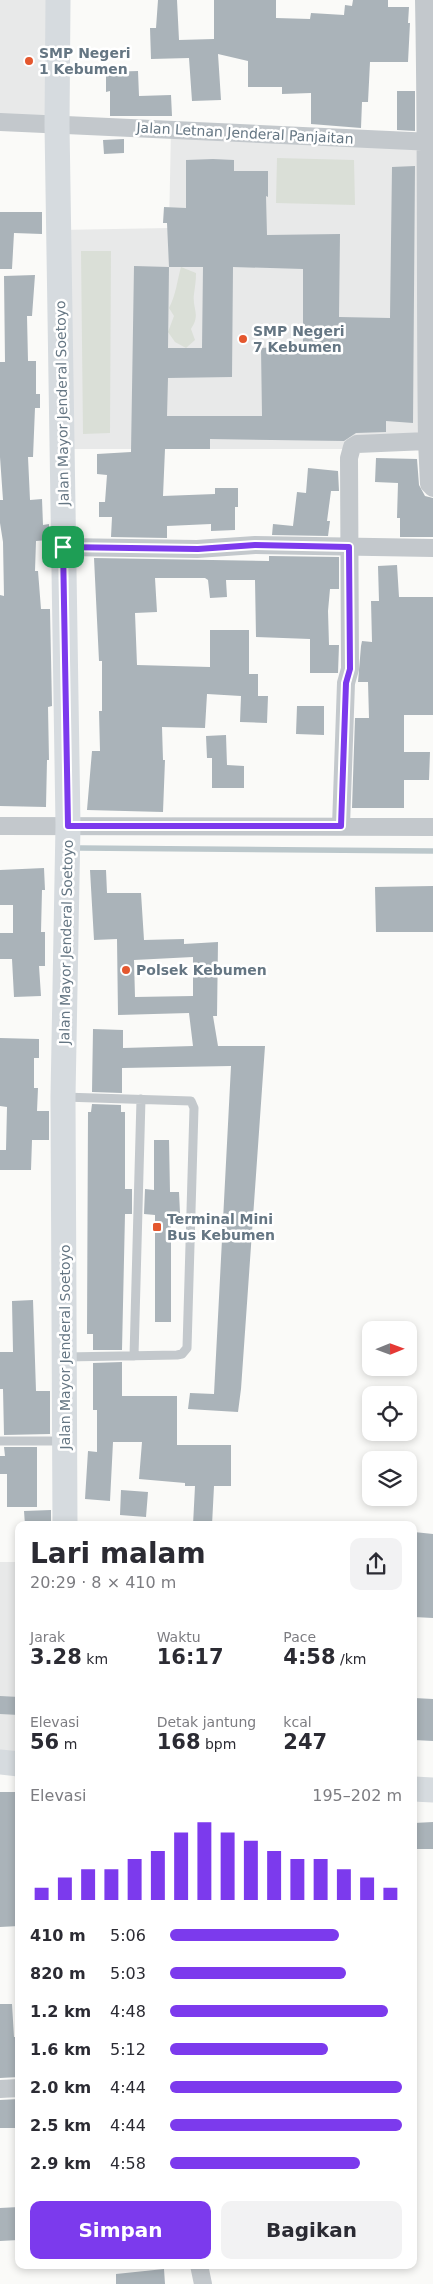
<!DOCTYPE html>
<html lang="id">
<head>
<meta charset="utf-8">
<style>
  :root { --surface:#fff; --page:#f2f2f3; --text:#2b2b33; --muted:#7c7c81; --accent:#7c3aed }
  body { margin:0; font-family:"DejaVu Sans",sans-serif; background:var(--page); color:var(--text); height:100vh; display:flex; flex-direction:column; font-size:19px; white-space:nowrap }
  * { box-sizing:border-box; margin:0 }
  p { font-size:16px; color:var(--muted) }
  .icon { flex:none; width:28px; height:28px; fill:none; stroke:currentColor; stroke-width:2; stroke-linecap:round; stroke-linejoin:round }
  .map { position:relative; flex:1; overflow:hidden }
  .details { position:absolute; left:15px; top:1521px; width:402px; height:748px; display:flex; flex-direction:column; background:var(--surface); border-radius:10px; box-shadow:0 2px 8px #0003 }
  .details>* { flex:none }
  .needle { width:32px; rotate:89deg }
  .fabs { position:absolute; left:362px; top:1321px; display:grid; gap:10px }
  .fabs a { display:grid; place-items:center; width:55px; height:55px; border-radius:10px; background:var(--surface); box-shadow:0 2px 8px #0003; font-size:25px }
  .pin { position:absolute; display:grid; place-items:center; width:42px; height:42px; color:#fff; margin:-21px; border-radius:10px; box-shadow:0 2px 8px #0006 }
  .round { display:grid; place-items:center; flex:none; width:52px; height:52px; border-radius:10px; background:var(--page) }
  .headline { display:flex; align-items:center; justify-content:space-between; height:85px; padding:0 15px }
  h1 { font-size:28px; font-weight:600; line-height:38px }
  .figures { display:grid; grid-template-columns:repeat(3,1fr); gap:8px; height:85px; padding:5px 15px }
  .figures div { display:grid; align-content:center }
  .figures b { font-size:21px; font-weight:600 }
  .figures small { font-size:14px; font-weight:400 }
  .figures p { font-size:14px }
  .chart { height:140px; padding:10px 15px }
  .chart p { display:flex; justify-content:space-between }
  .chart svg { width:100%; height:90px; margin-top:5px; stroke:var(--accent); stroke-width:6 }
  .button { display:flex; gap:10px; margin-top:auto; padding:10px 15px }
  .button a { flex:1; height:58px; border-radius:10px; background:var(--accent); color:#fff; font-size:20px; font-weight:600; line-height:58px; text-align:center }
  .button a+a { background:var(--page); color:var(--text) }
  ul { padding:0 15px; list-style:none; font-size:16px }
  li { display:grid; grid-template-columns:80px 60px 1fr; align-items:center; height:38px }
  li i { height:12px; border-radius:6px; background:var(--accent) }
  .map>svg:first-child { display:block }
</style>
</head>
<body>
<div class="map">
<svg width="433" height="2284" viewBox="0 0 433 2284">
  <rect width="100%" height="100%" fill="#fafaf8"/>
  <!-- built -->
  <path fill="#e8e9e9" d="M0 0H58L57 125 0 122Z
    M171 130 427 142 423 449H62L60 230 169 228Z
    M0 1562H19V1754L0 1753Z"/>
  <!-- green -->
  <path fill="#dadfd7" d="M277 158 354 160 355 205 276 203Z
    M81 251H111L110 433 83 434Z
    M181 267 196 273C196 281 195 286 194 294 192 309 201 314 191 329L195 340 186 348 175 342 168 332 174 316 169 308C176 295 177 281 181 267Z"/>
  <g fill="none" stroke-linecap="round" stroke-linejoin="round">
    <!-- stream -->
    <path stroke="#bbc7cb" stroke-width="5.5" d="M80 848 433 851"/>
  </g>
  <!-- building -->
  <path fill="#aab3b9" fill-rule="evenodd" d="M158 0H177L179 40 214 39V0H276V18L310 19 311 13 344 15 345 5 352 6 353 0H388V7H409L408 23H410L408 62H370L368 102H362L361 128 311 124V93L282 94V87H248V61L218 54 221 100 192 101 189 58 151 59 150 28H156Z
    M138 71 139 96 171 95 172 116H110V91L106 92V72Z
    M397 91H415V131L397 130Z
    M124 139V153L104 154 103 140Z
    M213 159 234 160V171H268V197L266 196 267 235 340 234 339 317 390 318 392 167 415 166 413 423 386 421V432L356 433 344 441 210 439V449H165L163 496 215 494V488H238V507H235V530L211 531V524L167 526V538L111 537 112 517H99V502H105L107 475 97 474V454L131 452 134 266 169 267 168 348H202L203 267H169L167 223H163L164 207 186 208V160ZM233 267 303 269V345L261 348 262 416H167L168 378 232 377Z
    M0 212H42V234L14 233 12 269H0Z
    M35 275 32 316H27L28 361H36V394H40V408H35L33 457H28L30 500 42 499 43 525 49 524V540L36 541 35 571H38L41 609H50L52 706 48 707 49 760H47L46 807 0 806V595L4 596 3 542 0 523V500H3L0 457V362H5L4 276Z
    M376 458 417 459 419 485 425 496 433 498V537H400V518H397L398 483 375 482Z
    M308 468 338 471 339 491H331L327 521H330L328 536 272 535 273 524 293 526 297 492 306 493Z
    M269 556 339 557V589H330L328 611 329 645H339L338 673H310V639L256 637 255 580H226L227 597 210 598 208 580 205 578H155L157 612 135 613 137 665 210 667V630H249V674H258V696H268L267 723 240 722 241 696 207 694 205 728 162 727 163 760H165L163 812 87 810 92 751H100L99 711H102V661H99L94 558 269 561Z
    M397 565 399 597H433V715H404V752H430L429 780H404V808H352L355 718H369L368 682H358L361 646 362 641 372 642 371 601H379L378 566Z
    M297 706H324V735L296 734Z
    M226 735 227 765 244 766V788H212V758H207L206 736Z
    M44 868 45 890H42L41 932H45V966H39L41 996 14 997 12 959H0V933H13V905H0V870Z
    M90 870H106L107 893H141L144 940 184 939V944L218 942 217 1016H213L218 1046H265L241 1389 238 1412 188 1409 190 1393 214 1394 231 1066 122 1068V1093L92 1092 93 1029 123 1030V1048L193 1046 189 1013 118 1015 117 939 94 940ZM193 957V996L135 997 134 960Z
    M433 886V932H376L375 887Z
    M0 1038 39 1039V1058H34V1088H38L37 1111H49V1140H32L31 1170H0V1150H6L7 1107 0 1106Z
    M92 1104 121 1105V1112H125V1189H132V1214H125L122 1350H93V1334H87L88 1112H91Z
    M154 1140H169L170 1192H179L180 1213H171V1322H155V1215L144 1214 145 1189 154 1190Z
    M33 1300 36 1391H50V1434L4 1435 3 1389H0V1352H13L12 1301Z
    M122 1362V1396H177V1445H231V1486H214L212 1525H193L195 1486H185V1483L139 1479 142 1442H113L110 1501 85 1499 88 1451 97 1452V1410H93V1363Z
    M4 1447H37V1507H7V1474H0V1456H5Z
    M121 1490 148 1492 146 1517 120 1515Z
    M51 1510V1525H25L24 1511Z
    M414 1532 433 1534V1618L414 1617Z
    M0 1696 19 1697V1715L0 1714Z
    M414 1698 433 1699V1741L414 1740Z
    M0 1792H19V1926L0 1927Z
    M433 1822V1849H414V1823Z
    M0 2004H12L14 2037H19V2077L0 2078Z
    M19 2099V2128H0V2100Z
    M19 2207V2240L0 2241V2208Z
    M164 2269 165 2284H116V2274Z"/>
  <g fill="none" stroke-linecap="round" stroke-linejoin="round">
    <!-- service -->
    <path stroke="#c3c8cc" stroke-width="9" d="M63 1097 191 1101 194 1108 187 1348 182 1354 177 1355 65 1357
      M134 1356 141 1099
      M0 1441H62"/>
    <!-- minor -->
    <path stroke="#c3c8cc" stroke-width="18" d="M0 122 433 142
      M427 441 429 484 433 488
      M63 547 197 549 255 545 433 548
      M0 826 433 827
      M341 826 346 683 350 669 349 458 352 447 357 444 427 441C425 294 427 147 424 0
      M0 2089 19 2088
      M199 2265 203 2284"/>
    <!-- secondary -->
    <path stroke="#d6dbdf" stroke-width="25" d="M58 0 57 125 68 825 63 1097 65 1525
      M0 1762 19 1764
      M414 1789 433 1790"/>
  </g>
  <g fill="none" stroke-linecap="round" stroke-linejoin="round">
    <defs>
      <path id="route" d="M255 545 349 547 350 669 346 683 341 826H68L63 547 198 549Z"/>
    </defs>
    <!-- route casing -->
    <use href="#route" stroke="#fff" stroke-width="10"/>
    <!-- route -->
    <use href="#route" stroke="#7c3aed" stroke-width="6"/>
  </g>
  <!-- markers -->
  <g fill="#e4572e" stroke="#fff" stroke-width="2">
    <circle cx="29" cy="61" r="5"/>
    <circle cx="243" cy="339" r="5"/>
    <circle cx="126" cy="970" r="5"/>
    <rect x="152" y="1222" width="10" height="10" rx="2.5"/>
  </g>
  <g text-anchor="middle" stroke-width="5" stroke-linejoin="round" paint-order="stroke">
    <!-- poi labels -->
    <g font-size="14" font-weight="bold" fill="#657683" stroke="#fff" text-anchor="start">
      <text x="39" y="58">SMP Negeri<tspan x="39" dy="16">1 Kebumen</tspan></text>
      <text x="253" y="336">SMP Negeri<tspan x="253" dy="16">7 Kebumen</tspan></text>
      <text x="136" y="975">Polsek Kebumen</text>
      <text x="167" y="1224">Terminal Mini<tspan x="167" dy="16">Bus Kebumen</tspan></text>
    </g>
    <!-- street labels -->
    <g font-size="14" fill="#657683" stroke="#fff">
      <text transform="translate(245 133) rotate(3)" y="5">Jalan Letnan Jenderal Panjaitan</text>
      <text transform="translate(62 403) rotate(-91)" y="5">Jalan Mayor Jenderal Soetoyo</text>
      <text transform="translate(66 942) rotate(-89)" y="5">Jalan Mayor Jenderal Soetoyo</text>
      <text transform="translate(65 1347) rotate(-90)" y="5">Jalan Mayor Jenderal Soetoyo</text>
    </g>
  </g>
</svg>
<div class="fabs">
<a><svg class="needle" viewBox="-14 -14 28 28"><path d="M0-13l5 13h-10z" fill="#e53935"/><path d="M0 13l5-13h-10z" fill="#7c7c81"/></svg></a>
<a><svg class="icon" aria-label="locate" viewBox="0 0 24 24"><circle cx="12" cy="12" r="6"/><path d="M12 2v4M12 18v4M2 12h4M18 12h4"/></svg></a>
<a><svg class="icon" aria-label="layers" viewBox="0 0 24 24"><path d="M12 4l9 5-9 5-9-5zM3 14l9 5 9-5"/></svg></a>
</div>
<div class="pin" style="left:63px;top:547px;background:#1e9e55"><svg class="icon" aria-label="arrive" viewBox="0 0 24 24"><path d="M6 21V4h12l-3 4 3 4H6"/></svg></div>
<section class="details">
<div class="headline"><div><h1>Lari malam</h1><p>20:29 · 8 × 410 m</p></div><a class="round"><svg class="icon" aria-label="share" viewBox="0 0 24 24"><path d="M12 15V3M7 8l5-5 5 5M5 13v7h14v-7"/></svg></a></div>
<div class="figures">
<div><p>Jarak</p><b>3.28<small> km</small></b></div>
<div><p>Waktu</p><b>16:17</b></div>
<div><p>Pace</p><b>4:58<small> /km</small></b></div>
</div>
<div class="figures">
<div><p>Elevasi</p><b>56<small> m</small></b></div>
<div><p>Detak jantung</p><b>168<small> bpm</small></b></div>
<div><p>kcal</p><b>247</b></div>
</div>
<div class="chart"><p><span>Elevasi</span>195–202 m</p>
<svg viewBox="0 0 160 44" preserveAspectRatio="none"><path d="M5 44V38M15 44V33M25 44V29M35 44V29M45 44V24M55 44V20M65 44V11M75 44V6M85 44V11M95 44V15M105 44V20M115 44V24M125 44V24M135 44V29M145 44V33M155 44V38"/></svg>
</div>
<ul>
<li><b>410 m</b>5:06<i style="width:73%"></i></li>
<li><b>820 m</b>5:03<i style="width:76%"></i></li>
<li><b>1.2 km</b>4:48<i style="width:94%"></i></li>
<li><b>1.6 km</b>5:12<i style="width:68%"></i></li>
<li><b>2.0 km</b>4:44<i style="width:100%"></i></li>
<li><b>2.5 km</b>4:44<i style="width:100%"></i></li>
<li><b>2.9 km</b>4:58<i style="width:82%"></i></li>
</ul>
<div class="button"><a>Simpan</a><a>Bagikan</a></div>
</section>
</div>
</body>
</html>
